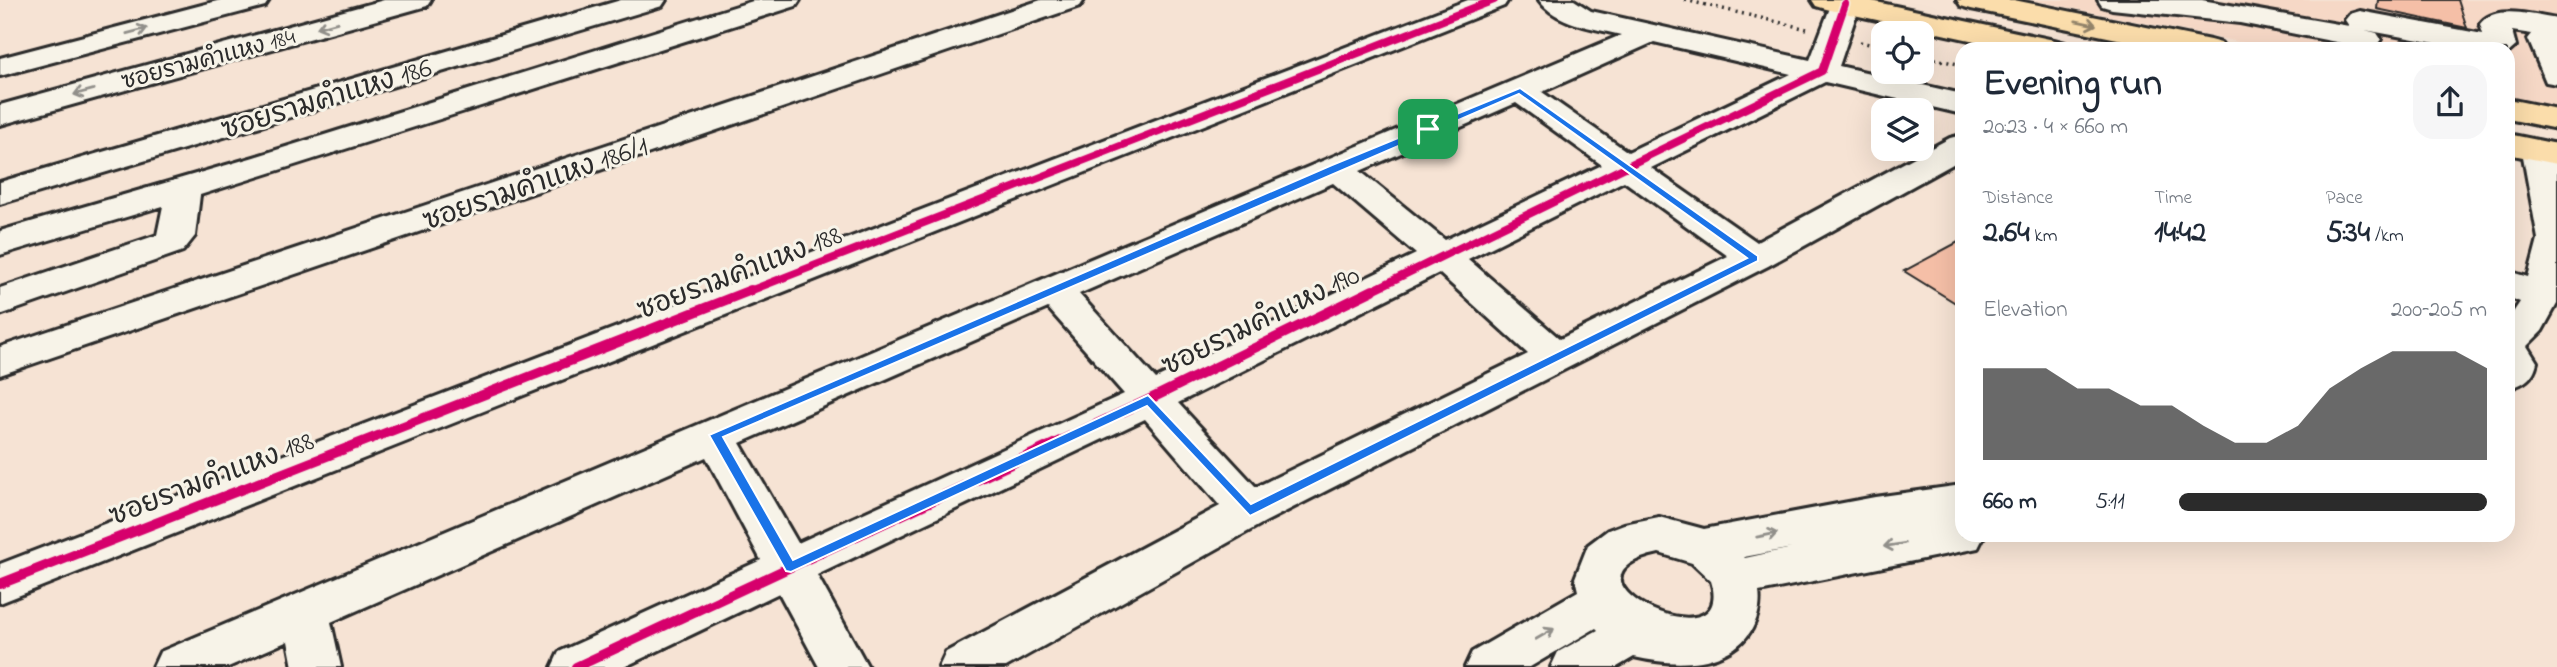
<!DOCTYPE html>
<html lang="en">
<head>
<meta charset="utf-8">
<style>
  :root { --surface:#fff; --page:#f6f6f7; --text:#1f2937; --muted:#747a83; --accent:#2b2b2b }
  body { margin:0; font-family:"Indie Flower","Playpen Sans Thai",sans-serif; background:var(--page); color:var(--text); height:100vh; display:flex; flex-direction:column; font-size:26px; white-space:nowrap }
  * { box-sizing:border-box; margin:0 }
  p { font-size:23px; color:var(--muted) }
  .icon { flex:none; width:38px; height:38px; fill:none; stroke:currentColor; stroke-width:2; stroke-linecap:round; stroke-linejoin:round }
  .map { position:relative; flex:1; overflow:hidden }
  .drawer { position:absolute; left:1955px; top:42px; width:560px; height:500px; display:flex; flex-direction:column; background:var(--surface); border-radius:21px; box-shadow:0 7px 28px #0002 }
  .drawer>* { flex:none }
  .tools { position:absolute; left:1871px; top:21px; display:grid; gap:14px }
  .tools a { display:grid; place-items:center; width:63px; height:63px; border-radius:14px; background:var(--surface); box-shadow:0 7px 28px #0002; font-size:35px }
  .pin { position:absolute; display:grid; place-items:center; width:60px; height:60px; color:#fff; margin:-30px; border-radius:14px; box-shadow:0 4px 10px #0006 }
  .round { display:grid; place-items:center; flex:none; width:74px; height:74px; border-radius:21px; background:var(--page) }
  .head { display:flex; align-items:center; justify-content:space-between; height:119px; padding:0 28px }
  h1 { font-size:38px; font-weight:700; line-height:52px }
  .metrics { display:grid; grid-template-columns:repeat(3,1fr); gap:10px; height:119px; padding:7px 28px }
  .metrics div { display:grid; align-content:center }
  .metrics b { font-size:30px; font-weight:700 }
  .metrics small { font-size:19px; font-weight:400 }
  .metrics p { font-size:19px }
  .chart { height:196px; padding:14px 28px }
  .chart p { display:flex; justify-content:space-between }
  .chart svg { width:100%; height:126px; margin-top:7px; fill:var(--accent); opacity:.7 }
  ul { padding:0 28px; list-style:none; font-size:23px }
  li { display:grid; grid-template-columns:112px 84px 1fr; align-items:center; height:52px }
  li i { height:18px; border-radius:9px; background:var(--accent) }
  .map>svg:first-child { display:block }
</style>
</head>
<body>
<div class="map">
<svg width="2557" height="667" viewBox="0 0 2557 667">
  <rect width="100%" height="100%" fill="#f6e3d4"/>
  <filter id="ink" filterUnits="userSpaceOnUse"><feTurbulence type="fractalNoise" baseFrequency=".0143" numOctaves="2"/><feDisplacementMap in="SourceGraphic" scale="14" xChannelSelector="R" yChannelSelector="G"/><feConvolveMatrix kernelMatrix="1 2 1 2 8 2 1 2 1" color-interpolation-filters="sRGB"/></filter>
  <g filter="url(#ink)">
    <!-- built -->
    <path fill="#f6d8c6" d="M2032 0H2557V107L2508 97V49H2273Z"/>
    <!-- building -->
    <path fill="#f5bfa7" stroke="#2b2b2b" stroke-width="2" d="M2378 0H2458L2467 28 2377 9Z
      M1962 240V307L1904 271Z"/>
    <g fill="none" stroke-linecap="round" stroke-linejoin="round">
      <defs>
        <path id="minor" d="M221 0H269L265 6 0 76V58Z
          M384 0H431L427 6 0 125V105Z
          M621 0H666L662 6 0 204V182Z
          M756 0H800L796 6 200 195 195 236 183 251 0 315V288L157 235 163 206 0 255V231L254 157Z
          M1041 0H1084L1080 6 0 375V347Z
          M1468 0H1508L1504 6 0 603V564Z
          M1539 0H1574L1591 11 1810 60 1833 0H1857L1860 4 1839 66 1962 94V114L1825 82 1651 168 1757 242 1950 138 1962 135V159L1768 266 1265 522 1006 667H939L946 652 1220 506 1145 419 817 575 868 667H819L779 593 624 667H552L559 652 761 560 706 457 331 622 341 667H293L288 641 228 667H153L160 652 1621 35C1594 28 1555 24 1539 0ZM1654 42 1791 74 1628 152 1542 92ZM1516 103 1602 165 1445 240 1360 171ZM1624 181 1728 256 1560 339 1468 259ZM1333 183 1416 254 1156 379 1079 294ZM1439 273 1528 354 1256 487 1178 403ZM1048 308 1124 394 798 543 740 443Z
          M2098 0H2202L2349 26 2345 20 2350 14 2360 11 2483 34 2480 24C2495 3 2535 16 2557 19V84L2546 82 2528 39 2532 34 2512 31 2516 46 2508 53V49H2468L2365 30 2377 33 2381 39 2377 45 2366 48 2240 23 2112 9 2102 6Z
          M2539 141 2551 144 2557 158V304L2542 331 2527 346 2537 362C2533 379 2524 384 2508 389V320L2520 302 2508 297V271L2528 277 2538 239 2522 151 2527 144Z
          M1962 485V536H1984L1978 548 1759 592C1761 605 1758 617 1752 629 1729 667 1677 667 1634 657L1617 667H1551L1558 652 1598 630 1596 628 1530 667H1465L1472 652 1578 591 1575 578 1588 545 1608 530 1624 524 1659 517 1704 529 1875 497ZM1792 548 1745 558 1744 557ZM1659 553 1692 563 1711 581C1738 667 1540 578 1659 553Z"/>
        <path id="major" d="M1812 0H1867L2054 40 2065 43 2069 49H2012L1826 9 1816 6Z
          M1957 0H2014L2210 40 2221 43 2225 49H2166L1971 9 1961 6Z
          M2508 99 2557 109V129L2508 119Z
          M2508 134 2557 144V164L2508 154Z"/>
      </defs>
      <!-- minor casing -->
      <use href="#minor" stroke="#2b2b2b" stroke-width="6"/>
      <!-- major casing -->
      <use href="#major" stroke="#2b2b2b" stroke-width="6"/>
      <!-- path -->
      <path stroke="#2b2b2b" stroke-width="3.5" stroke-dasharray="2 4.5" stroke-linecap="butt" d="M1685 0 1807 29
        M1860 42 1883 47
        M1922 56 1962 65"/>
      <!-- minor -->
      <use href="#minor" fill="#f7f3e8" fill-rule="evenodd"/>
      <!-- major -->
      <use href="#major" fill="#fbddab" fill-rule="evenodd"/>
      <defs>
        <path id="cycleway-far1" d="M747 292 1494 0
          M1369 292 1822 71 1845 4"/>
        <path id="cycleway" d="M0 584 751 290
          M576 667 1148 400 1373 290"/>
      </defs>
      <!-- cycleway-far1 casing -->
      <use href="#cycleway-far1" stroke="#f7f3e8" stroke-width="11"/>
      <!-- cycleway casing -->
      <use href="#cycleway" stroke="#f7f3e8" stroke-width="14"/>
      <!-- cycleway-far1 -->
      <use href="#cycleway-far1" stroke="#d6006c" stroke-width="8"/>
      <!-- cycleway -->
      <use href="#cycleway" stroke="#d6006c" stroke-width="10"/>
    </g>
    <!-- one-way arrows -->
    <defs><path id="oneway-shaft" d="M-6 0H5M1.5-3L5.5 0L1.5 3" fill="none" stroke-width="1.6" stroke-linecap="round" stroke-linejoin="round" transform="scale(1.75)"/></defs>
    <use stroke="#93846b" href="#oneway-shaft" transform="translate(2086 23) rotate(12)"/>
    <g stroke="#918f8a">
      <use href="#oneway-shaft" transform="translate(327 25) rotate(165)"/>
      <use href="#oneway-shaft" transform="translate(137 31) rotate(-15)"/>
      <use href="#oneway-shaft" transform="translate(84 92) rotate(165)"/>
      <use href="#oneway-shaft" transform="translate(1767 535) rotate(-11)"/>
      <use href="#oneway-shaft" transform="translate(1894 545) rotate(171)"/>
      <use href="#oneway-shaft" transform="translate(1545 634) rotate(-30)"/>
    </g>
  </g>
  <!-- route -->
  <path fill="#1a73e8" stroke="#fff" stroke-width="2" fill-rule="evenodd" d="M1520 88 1758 256V261L1250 516 1147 406 791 572 786 571 709 435 1332 165ZM1519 94 1747 258 1251 504 1148 395 793 560 723 437Z"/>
  <g text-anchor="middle" stroke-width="6" stroke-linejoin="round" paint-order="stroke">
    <!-- far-street labels -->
    <g font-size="23" fill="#2b2b2b" stroke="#f7f3e8">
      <text transform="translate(208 58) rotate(-15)" y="8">ซอยรามคำแหง 184</text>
    </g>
    <!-- street labels -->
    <g font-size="28" fill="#2b2b2b" stroke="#f7f3e8">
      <text transform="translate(326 97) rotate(-17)" y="10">ซอยรามคำแหง 186</text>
      <text transform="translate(535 182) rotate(-19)" y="10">ซอยรามคำแหง 186/1</text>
      <text transform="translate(739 271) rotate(-21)" y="10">ซอยรามคำแหง 188</text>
      <text transform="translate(1260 319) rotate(-26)" y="10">ซอยรามคำแหง 190</text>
      <text transform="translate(211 477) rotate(-21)" y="10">ซอยรามคำแหง 188</text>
    </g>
  </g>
</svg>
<div class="tools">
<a><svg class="icon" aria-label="locate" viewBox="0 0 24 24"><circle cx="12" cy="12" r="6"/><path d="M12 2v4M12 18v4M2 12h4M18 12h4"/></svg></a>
<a><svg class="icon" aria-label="layers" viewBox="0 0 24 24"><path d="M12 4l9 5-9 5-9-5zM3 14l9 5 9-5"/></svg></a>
</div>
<div class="pin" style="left:1428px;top:129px;background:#1e9e55"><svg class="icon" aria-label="arrive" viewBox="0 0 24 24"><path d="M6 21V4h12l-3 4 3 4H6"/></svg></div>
<section class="drawer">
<div class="head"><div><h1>Evening run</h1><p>20:23 · 4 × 660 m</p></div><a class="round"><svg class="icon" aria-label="share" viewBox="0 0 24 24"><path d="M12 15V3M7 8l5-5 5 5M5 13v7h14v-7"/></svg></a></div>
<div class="metrics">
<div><p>Distance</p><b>2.64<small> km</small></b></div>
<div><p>Time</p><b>14:42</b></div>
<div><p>Pace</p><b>5:34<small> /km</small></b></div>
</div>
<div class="chart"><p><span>Elevation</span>200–205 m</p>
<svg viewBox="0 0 160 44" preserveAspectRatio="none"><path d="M0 44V12L10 12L20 12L30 19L40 19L50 25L60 25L70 32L80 38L90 38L100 32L110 19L120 12L130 6L140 6L150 6L160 12V44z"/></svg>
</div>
<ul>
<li><b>660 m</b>5:11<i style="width:100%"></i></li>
</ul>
</section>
</div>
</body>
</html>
